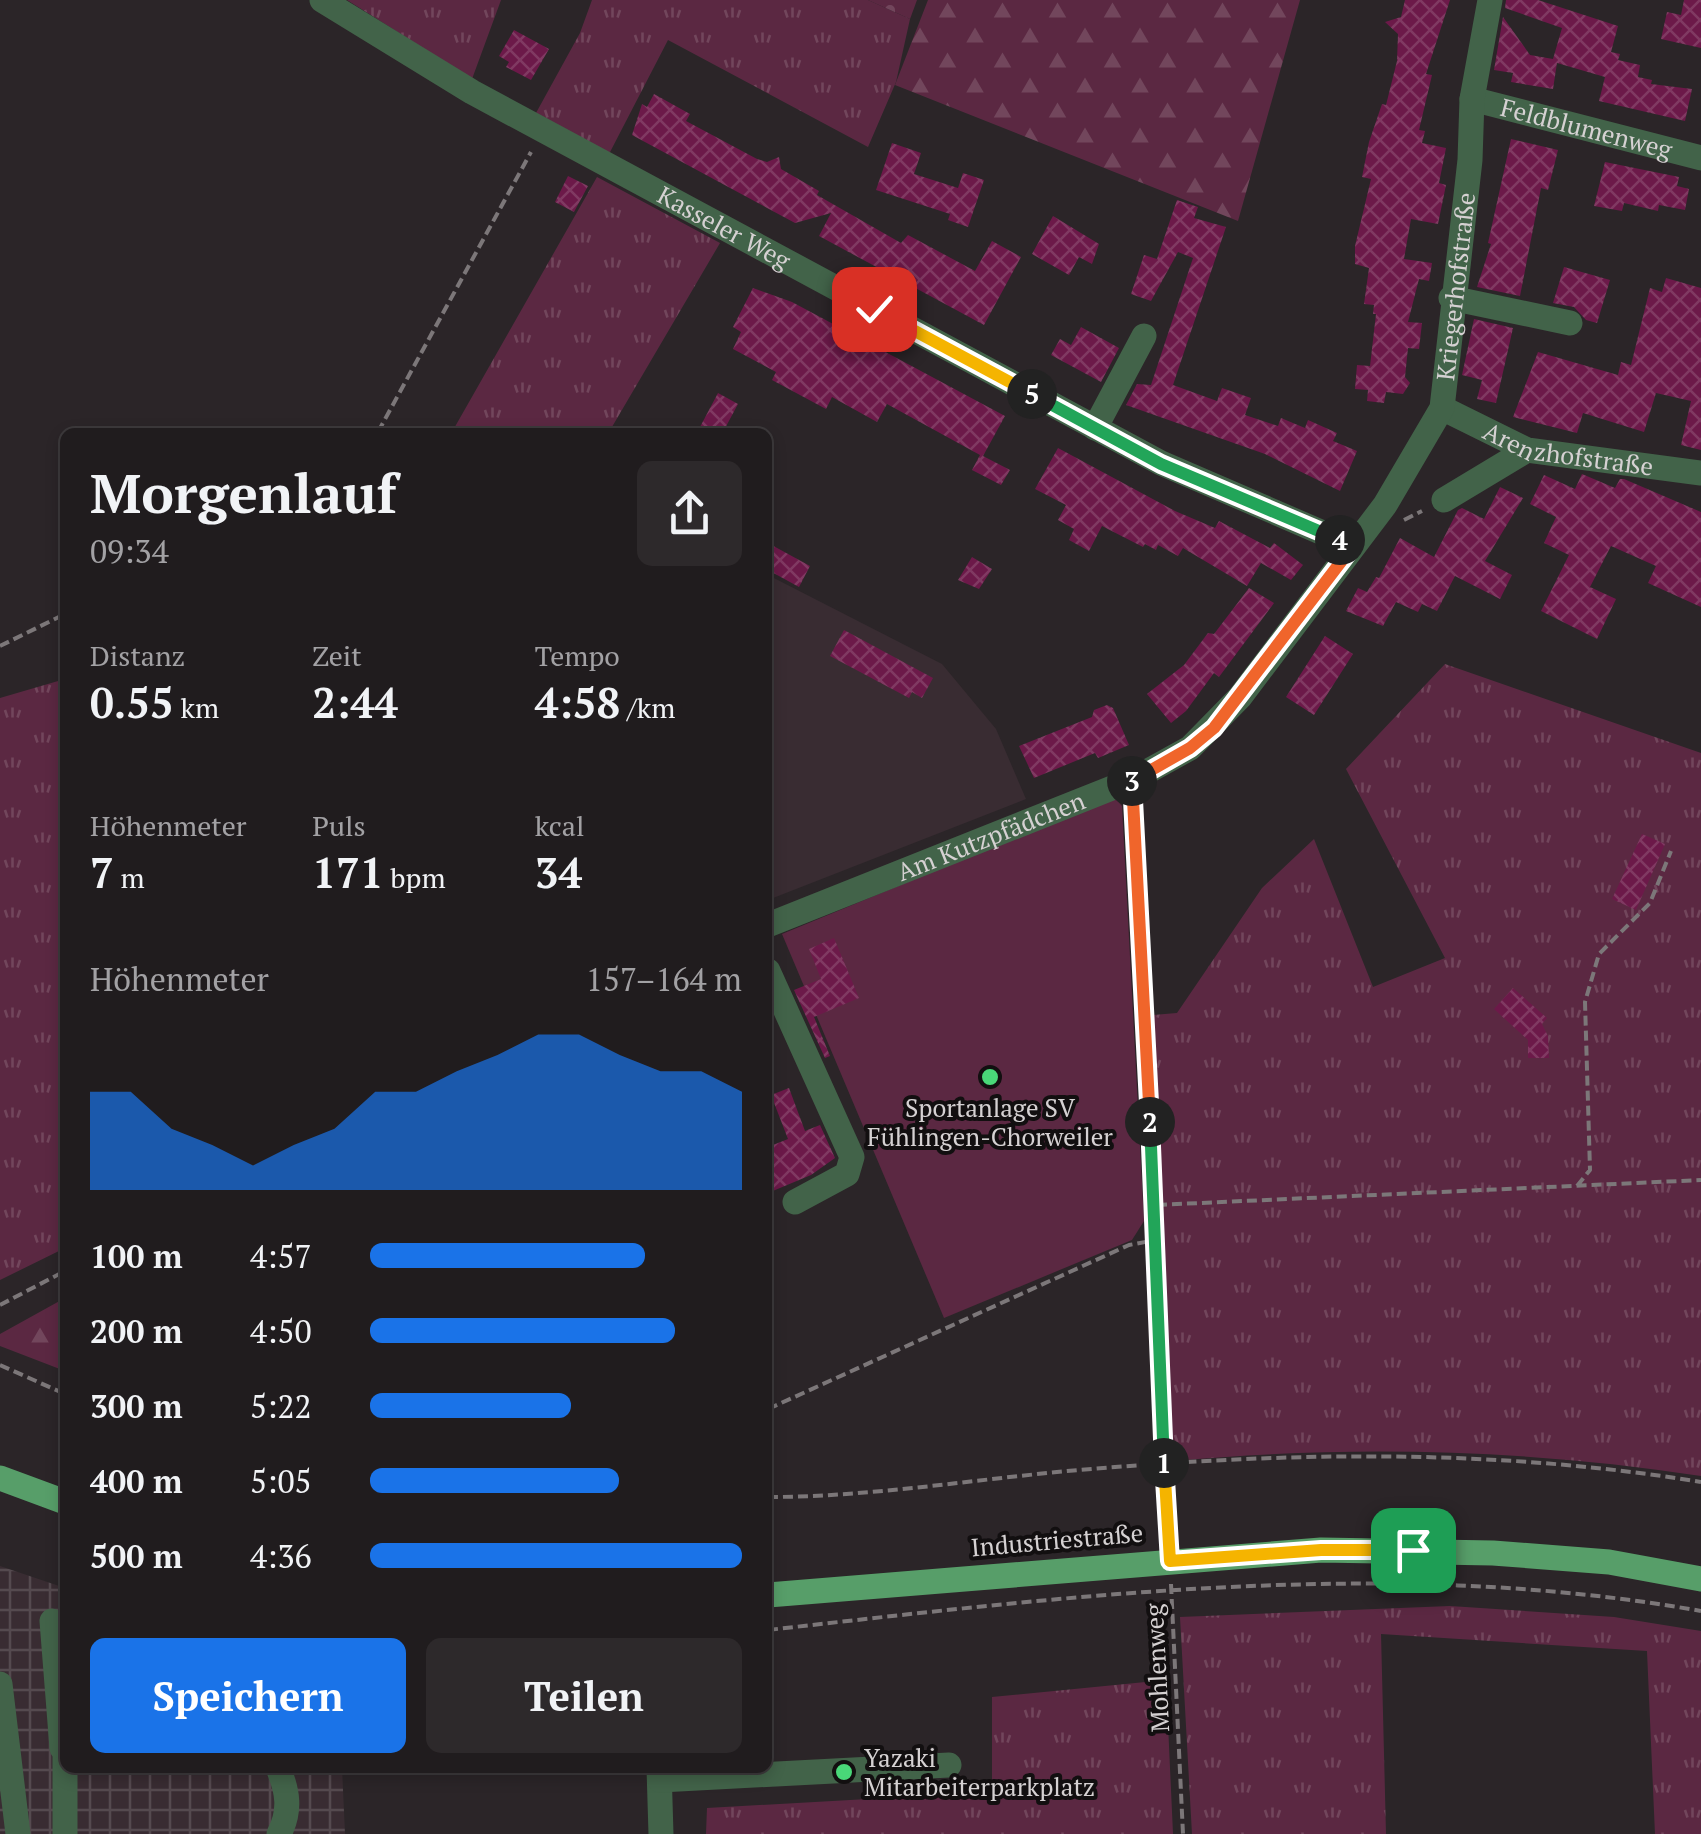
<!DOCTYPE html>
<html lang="de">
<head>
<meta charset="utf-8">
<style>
  :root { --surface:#201c1e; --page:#2d292b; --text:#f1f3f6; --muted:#a2a1a4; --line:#3d3a3c; --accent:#1a73e8 }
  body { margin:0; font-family:"PT Serif",serif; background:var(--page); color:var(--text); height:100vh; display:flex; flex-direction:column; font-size:38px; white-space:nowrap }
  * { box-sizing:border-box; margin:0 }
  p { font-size:32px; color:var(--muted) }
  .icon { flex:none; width:55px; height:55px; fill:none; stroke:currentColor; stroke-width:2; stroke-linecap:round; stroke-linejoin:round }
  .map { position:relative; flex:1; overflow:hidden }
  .details { position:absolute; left:60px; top:428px; width:712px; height:1345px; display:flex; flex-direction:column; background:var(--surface); border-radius:15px; box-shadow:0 5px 15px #0003,0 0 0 2px var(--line) }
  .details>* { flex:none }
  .pin { position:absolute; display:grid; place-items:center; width:85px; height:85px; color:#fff; margin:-42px; border-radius:20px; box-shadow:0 5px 15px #0006 }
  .km { position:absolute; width:50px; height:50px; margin:-25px; border-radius:50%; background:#222; color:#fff; font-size:28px; line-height:50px; text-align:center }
  .round { display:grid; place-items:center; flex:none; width:105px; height:105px; border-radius:15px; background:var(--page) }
  .overview { display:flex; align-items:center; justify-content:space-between; height:170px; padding:0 30px }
  h1 { font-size:55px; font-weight:800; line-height:75px }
  .figures { display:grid; grid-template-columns:repeat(3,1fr); gap:15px; height:170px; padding:10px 30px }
  .figures div { display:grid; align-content:center }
  .figures b { font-size:42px; font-weight:800 }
  .figures small { font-size:28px; font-weight:400 }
  .figures p { font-size:28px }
  .chart { height:280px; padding:20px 30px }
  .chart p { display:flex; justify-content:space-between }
  .chart svg { width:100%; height:180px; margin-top:10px; fill:var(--accent); opacity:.7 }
  .action { display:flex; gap:20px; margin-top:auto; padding:20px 30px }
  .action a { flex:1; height:115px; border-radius:15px; background:var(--accent); color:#fff; font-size:40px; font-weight:800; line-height:115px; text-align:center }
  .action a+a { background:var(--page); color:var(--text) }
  ul { padding:0 30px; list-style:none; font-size:32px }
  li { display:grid; grid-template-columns:160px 120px 1fr; align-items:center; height:75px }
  li i { height:25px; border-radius:12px; background:var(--accent) }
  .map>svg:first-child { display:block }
</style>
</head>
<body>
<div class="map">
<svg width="1701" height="1834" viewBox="0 0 1701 1834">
  <defs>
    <pattern id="industrial-grid" width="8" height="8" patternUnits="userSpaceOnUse" patternTransform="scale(2.5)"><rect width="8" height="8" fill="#392c32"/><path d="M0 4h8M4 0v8" fill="none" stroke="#554a4f"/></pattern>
    <pattern id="grass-tufts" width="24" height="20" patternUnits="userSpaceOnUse" patternTransform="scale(2.5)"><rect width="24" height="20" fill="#5b2842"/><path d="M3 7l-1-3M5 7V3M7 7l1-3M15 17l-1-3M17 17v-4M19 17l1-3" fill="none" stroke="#72465c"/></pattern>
    <pattern id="forest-firs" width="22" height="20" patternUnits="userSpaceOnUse" patternTransform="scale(2.5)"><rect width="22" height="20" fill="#5b2842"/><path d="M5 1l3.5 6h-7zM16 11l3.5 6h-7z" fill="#72465c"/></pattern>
    <pattern id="cemetery-stones" width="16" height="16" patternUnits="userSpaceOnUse" patternTransform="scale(2.5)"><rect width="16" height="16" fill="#5b2842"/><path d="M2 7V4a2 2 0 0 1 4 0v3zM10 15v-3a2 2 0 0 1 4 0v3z" fill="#72465c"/></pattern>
    <pattern id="building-cross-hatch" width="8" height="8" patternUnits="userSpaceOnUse" patternTransform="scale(2.5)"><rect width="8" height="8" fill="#6c1949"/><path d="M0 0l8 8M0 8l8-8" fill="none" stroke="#803962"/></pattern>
  </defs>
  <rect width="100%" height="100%" fill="#2b2528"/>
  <!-- built -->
  <path fill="#392c32" d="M768 575 942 664 996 729 1026 799 768 900Z"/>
  <!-- industrial -->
  <path fill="url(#industrial-grid)" d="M0 1566 65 1588V1768H342L345 1834H0Z"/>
  <!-- grass -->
  <path fill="url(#grass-tufts)" d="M347 0H501L472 79Z
    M592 0H868L910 19 896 82 868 147 668 40 609 154 536 113 580 33Z
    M597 177 720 243 609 432H452Z
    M1445 664 1701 753V1476C1524 1449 1351 1445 1173 1461L1153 1015 1177 1013 1262 888 1314 839 1373 987 1445 958 1346 769Z
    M65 679V1248L0 1280V698Z
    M1450 1606 1614 1617 1701 1631V1834H1655L1647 1651 1381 1634 1386 1834H1192L1180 1617Z
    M1166 1680 1173 1834H706L707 1808 992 1792V1697Z"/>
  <!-- forest -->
  <path fill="url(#forest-firs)" d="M928 0H1300L1238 221 895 85Z
    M65 1298V1371L0 1346V1334Z"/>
  <!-- cemetery -->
  <path fill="url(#cemetery-stones)" d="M868 0H917L910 19Z"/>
  <!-- park -->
  <path fill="#5b2842" d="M1114 797 1122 806 1144 1221 1132 1240 944 1318 782 934Z"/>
  <!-- building -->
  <path fill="url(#building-cross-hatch)" d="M1405 0H1450L1426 74 1432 75 1419 130 1425 131 1422 143 1446 148 1439 183 1446 185 1438 224 1411 219 1404 259 1432 263 1429 281 1419 279 1408 322 1422 323 1419 349 1408 348 1405 377 1410 383 1403 394 1386 392 1384 403 1367 401 1368 390 1355 389 1357 365 1370 366 1376 314H1373L1374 305 1364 304 1369 268 1355 264V246L1371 179 1362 177 1369 142 1382 104 1386 105 1397 61 1398 34 1385 22 1401 17Z
    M1506 0H1538L1618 26 1611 52 1620 54 1618 60 1640 65 1638 77 1652 80 1651 84 1692 89 1685 121 1599 101 1605 77 1557 63 1553 89 1511 82 1513 73 1494 70 1503 17 1530 55 1553 59 1562 28 1505 8Z
    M1684 0H1701V48L1661 39 1667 12 1681 15Z
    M514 30 549 49 531 80 506 67 509 62 499 56Z
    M654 94 690 114 686 121 757 159 767 162 779 157 781 169 819 191 817 195 901 243 908 235 975 271 992 241 1021 257 984 325 819 236 831 213 795 223 632 135 642 104 647 107Z
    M1511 139 1558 150 1548 190 1541 188 1520 296 1477 287 1491 244 1488 243Z
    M892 143 921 153 914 174 958 188 963 173 984 180 968 227 948 220 950 214 876 190Z
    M1605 162 1679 177 1677 186 1689 189 1685 210 1659 205 1658 211 1624 203 1622 211 1594 206Z
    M568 176 588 186 574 212 555 202Z
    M1177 200 1198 207 1194 218 1226 227 1173 385 1217 401 1222 388 1251 398 1245 415 1278 426 1281 418 1305 428 1308 420 1337 433 1333 441 1357 451 1340 491 1265 454 1126 405 1137 384 1151 385 1193 258 1178 252 1151 301 1131 294 1144 255 1157 259Z
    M1053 216 1099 244 1092 264 1079 257 1069 275 1032 254Z
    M1564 267 1610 280 1597 323 1586 320 1574 307 1553 303Z
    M1666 278 1701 288V450L1681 445 1691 401 1656 393 1644 432 1583 413 1577 433 1513 417 1538 352 1618 375 1621 362 1631 365 1650 288 1662 292Z
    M753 288 792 302 1005 416 983 456 1010 470 1001 485 972 470 980 455 887 404 877 422 832 397 826 409 772 380 776 372 733 349 741 332 733 327Z
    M1474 319 1513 328 1496 403 1477 399 1482 380 1462 375Z
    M1081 327 1119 348 1101 382 1051 355 1060 339 1071 345Z
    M718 393 738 404 723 432H710L700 427Z
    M1058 448 1175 511 1215 528 1219 521 1270 548 1274 543 1303 565 1291 580 1261 563 1247 586 1183 548 1178 556 1158 545 1156 550 1145 544 1143 547 1102 526 1089 551 1069 540 1074 529 1058 520 1066 505 1035 489Z
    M1582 474 1615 488 1620 479H1624L1701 512V607L1648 583 1656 566 1611 546 1590 587 1616 599 1597 639 1541 611 1569 555 1544 543 1556 517 1530 504 1544 475 1575 489Z
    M1500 487 1523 498 1485 561 1512 575 1500 599 1455 576 1437 611 1422 604 1418 612 1396 602 1383 626 1346 611 1358 588 1367 592 1376 577 1379 578 1400 538 1434 557 1458 510 1462 508 1484 519Z
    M768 543 810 566 799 587 768 570Z
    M972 557 992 569 979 589 958 580Z
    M1249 588 1274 603 1219 677 1214 673 1186 711 1171 723 1147 694 1184 665 1208 633 1214 634Z
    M844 630 933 678 922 698 912 692 909 698 830 656Z
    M1325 636 1353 654 1314 715 1286 697Z
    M1107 705 1113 708 1129 745 1098 758 1095 753 1034 778 1019 746 1092 717 1094 710Z
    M1642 834 1665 844 1636 910 1612 899Z
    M834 938 859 998 814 1017 830 1056 825 1058 794 990 821 979 809 949Z
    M1513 988 1547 1018 1542 1024 1548 1036 1549 1058H1528V1040L1494 1009Z
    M789 1088 805 1131 820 1125 835 1158 811 1175 768 1193V1147L788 1139 771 1095Z"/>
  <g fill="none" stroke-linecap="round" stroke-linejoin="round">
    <!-- path -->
    <path stroke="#7c7779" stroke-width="4" stroke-dasharray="10 5" stroke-linecap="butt" d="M378 432 531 152
      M1404 520 1422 511
      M0 646 65 614
      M1133 805 1169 1539
      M1577 1186 1590 1170 1585 1002 1599 954 1650 903 1671 851
      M1157 1205 1701 1180
      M0 1305 65 1271
      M0 1365 65 1394
      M768 1409 1129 1245 1156 1240
      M768 1497C870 1497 976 1479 1079 1470 1288 1452 1493 1448 1701 1482
      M1171 1584 1183 1834
      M768 1630C1078 1595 1391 1556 1701 1611"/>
    <!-- minor -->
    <g stroke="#426349" stroke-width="25">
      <path id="s1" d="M322 0 472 92 1161 463 1353 546"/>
      <path id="s2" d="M1472 99 1701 158"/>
      <path d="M1451 298 1570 323"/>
      <path id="s3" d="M1442 408 1527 450 1701 473"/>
      <path d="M1095 428 1144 336"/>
      <path d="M1444 500 1527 450"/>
      <path id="s4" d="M768 925 1132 780 1190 748 1240 697 1385 505 1442 408 1470 160 1472 99 1490 0"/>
      <path d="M768 971 852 1157 847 1174 795 1202"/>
      <path d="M52 1621 62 1748"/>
      <path d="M0 1684 18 1834"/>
      <path d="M65 1747V1834"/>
      <path d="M278 1768C288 1791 291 1811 279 1834"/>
      <path d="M659 1768 661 1834"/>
      <path d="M660 1780 949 1765"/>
    </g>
    <!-- major -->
    <path stroke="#579e69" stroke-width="25" d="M0 1478 65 1502
      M768 1595 1321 1550 1493 1553 1609 1562 1701 1579"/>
  </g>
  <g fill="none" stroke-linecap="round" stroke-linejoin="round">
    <defs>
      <path id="split-1" d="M1164 1463 1170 1561 1321 1550H1413"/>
      <path id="split-2" d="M1150 1122 1164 1463"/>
      <path id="split-3" d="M1132 781 1150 1122"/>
      <path id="split-4" d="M1132 781 1190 748 1214 728 1353 546 1340 540"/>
      <path id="split-5" d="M1032 394 1161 464 1340 540"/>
      <path id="split-6" d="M874 309 1032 394"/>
    </defs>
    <!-- split-1 casing -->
    <use href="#split-1" stroke="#fff" stroke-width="20"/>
    <!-- split-2 casing -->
    <use href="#split-2" stroke="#fff" stroke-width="20"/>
    <!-- split-3 casing -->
    <use href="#split-3" stroke="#fff" stroke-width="20"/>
    <!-- split-4 casing -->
    <use href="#split-4" stroke="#fff" stroke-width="20"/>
    <!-- split-5 casing -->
    <use href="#split-5" stroke="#fff" stroke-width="20"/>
    <!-- split-6 casing -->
    <use href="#split-6" stroke="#fff" stroke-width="20"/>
    <!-- split-1 -->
    <use href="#split-1" stroke="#f5b400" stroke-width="12"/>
    <!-- split-2 -->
    <use href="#split-2" stroke="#22a559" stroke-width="12"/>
    <!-- split-3 -->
    <use href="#split-3" stroke="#f0652b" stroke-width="12"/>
    <!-- split-4 -->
    <use href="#split-4" stroke="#f0652b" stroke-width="12"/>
    <!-- split-5 -->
    <use href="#split-5" stroke="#22a559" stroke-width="12"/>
    <!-- split-6 -->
    <use href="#split-6" stroke="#f5b400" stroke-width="12"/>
  </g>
  <!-- markers -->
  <g fill="#49d778" stroke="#120f10" stroke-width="4">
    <circle cx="990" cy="1077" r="10"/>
    <circle cx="844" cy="1772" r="10"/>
  </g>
  <g text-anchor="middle" stroke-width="8" stroke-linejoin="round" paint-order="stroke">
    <!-- street labels -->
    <g font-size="25" fill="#d5d1d2" stroke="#120f10">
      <text dy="9" stroke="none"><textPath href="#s2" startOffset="118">Feldblumenweg</textPath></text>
      <text dy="9" stroke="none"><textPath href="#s1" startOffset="462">Kasseler Weg</textPath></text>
      <text dy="9" stroke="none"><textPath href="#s4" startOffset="1005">Kriegerhofstraße</textPath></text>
      <text dy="9" stroke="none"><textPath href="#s3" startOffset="135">Arenzhofstraße</textPath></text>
      <text dy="9" stroke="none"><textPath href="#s4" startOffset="240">Am Kutzpfädchen</textPath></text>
      <text transform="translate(1057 1540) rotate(-5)" y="9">Industriestraße</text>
      <text transform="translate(1157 1668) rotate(-93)" y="9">Mohlenweg</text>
    </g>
    <!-- poi labels -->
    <g font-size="25" fill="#d5d1d2" stroke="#120f10">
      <text x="990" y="1117">Sportanlage SV<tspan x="990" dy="29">Fühlingen-Chorweiler</tspan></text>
      <text x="864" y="1767" text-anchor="start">Yazaki<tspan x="864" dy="29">Mitarbeiterparkplatz</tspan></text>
    </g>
  </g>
</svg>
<div class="pin" style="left:1413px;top:1550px;background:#1e9e55"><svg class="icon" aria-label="arrive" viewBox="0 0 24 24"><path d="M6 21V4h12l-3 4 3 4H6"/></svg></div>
<div class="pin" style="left:874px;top:309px;background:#d93025"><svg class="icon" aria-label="check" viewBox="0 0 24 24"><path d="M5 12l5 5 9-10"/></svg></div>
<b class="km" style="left:1164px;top:1463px">1</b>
<b class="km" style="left:1150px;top:1122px">2</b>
<b class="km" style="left:1132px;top:781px">3</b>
<b class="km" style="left:1340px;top:540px">4</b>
<b class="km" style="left:1032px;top:394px">5</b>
<section class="details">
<div class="overview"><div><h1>Morgenlauf</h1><p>09:34</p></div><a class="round"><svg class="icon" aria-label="share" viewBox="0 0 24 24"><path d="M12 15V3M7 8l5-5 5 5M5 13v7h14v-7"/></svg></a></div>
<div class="figures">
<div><p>Distanz</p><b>0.55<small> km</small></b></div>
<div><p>Zeit</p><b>2:44</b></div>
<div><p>Tempo</p><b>4:58<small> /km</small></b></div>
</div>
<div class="figures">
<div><p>Höhenmeter</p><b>7<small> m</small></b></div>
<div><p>Puls</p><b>171<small> bpm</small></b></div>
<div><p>kcal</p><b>34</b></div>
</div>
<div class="chart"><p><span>Höhenmeter</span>157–164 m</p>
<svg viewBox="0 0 160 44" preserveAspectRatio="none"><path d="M0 44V20L10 20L20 29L30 33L40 38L50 33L60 29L70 20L80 20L90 15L100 11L110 6L120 6L130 11L140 15L150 15L160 20V44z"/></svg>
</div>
<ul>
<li><b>100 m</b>4:57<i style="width:74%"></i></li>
<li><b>200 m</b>4:50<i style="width:82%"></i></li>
<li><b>300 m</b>5:22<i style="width:54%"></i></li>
<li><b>400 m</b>5:05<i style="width:67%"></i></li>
<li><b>500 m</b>4:36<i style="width:100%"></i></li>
</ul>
<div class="action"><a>Speichern</a><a>Teilen</a></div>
</section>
</div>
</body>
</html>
